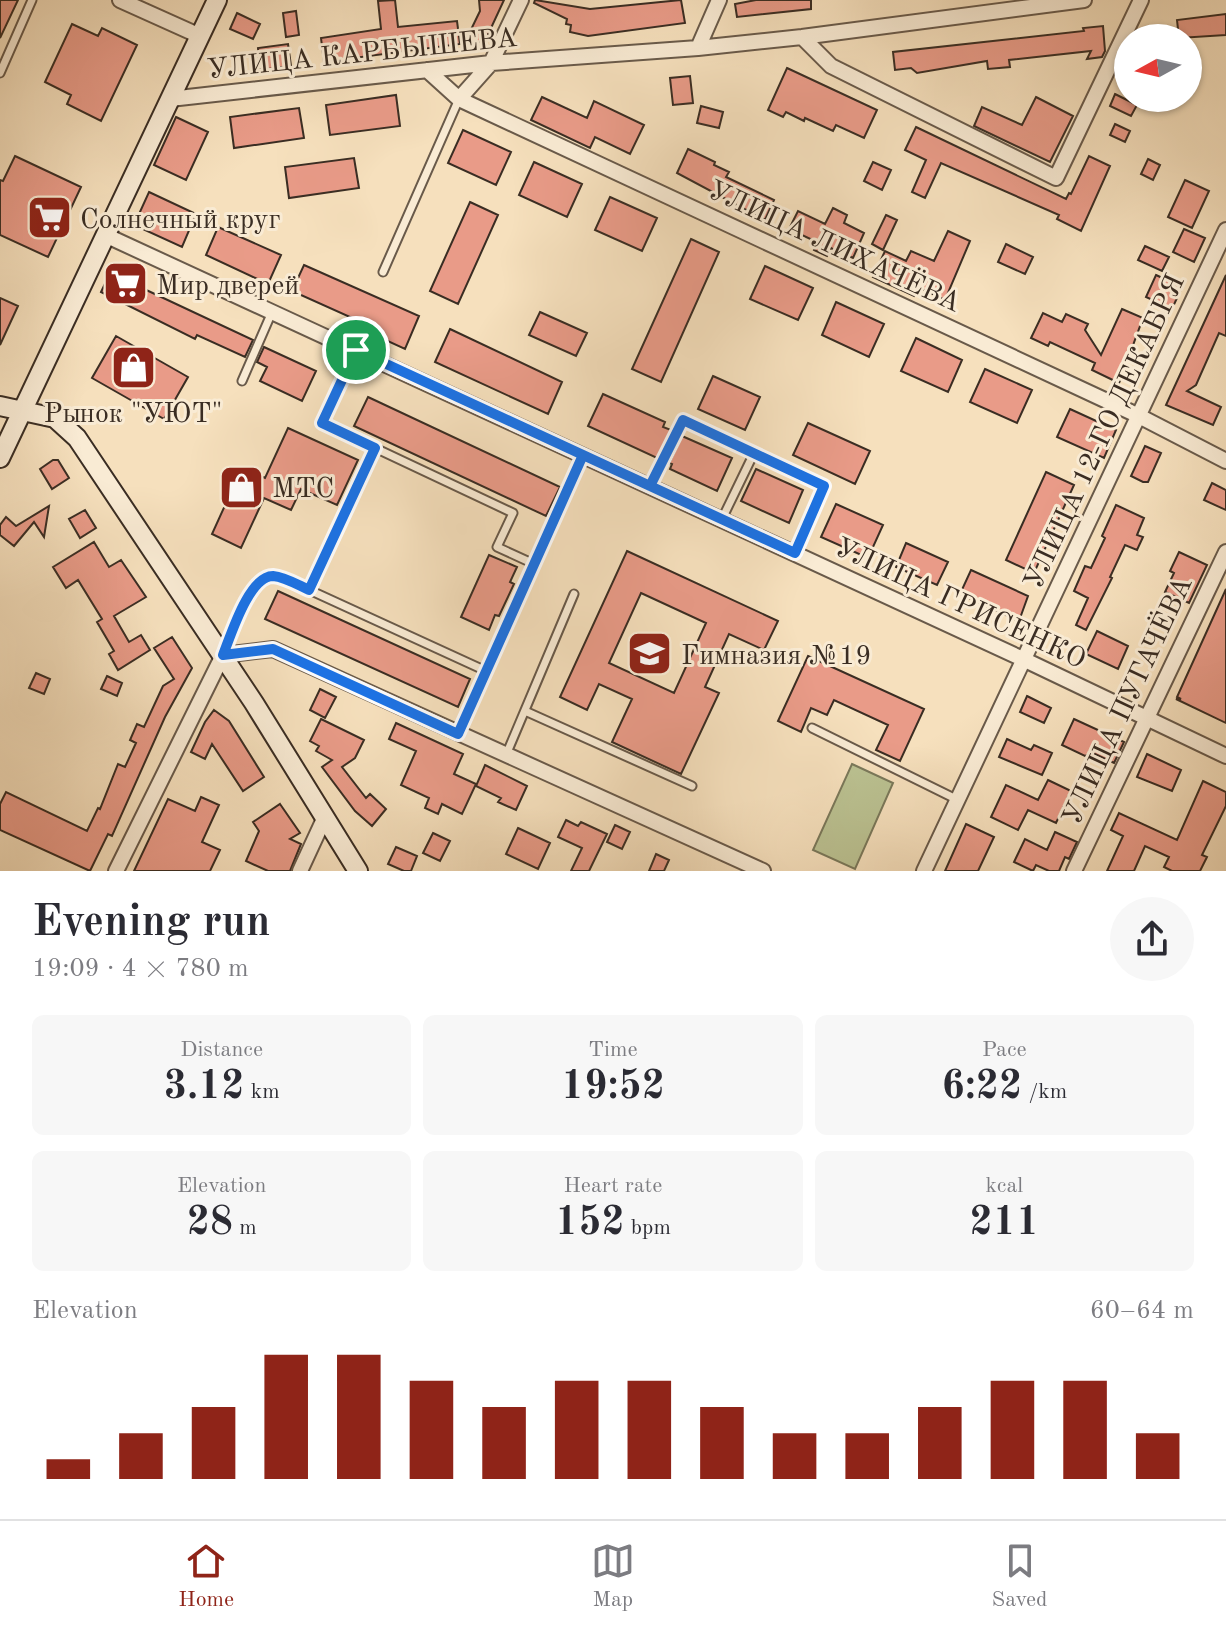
<!DOCTYPE html>
<html lang="en">
<head>
<meta charset="utf-8">
<style>
  :root { --surface:#fff; --page:#f7f7f7; --text:#2b2b33; --muted:#7c7c81; --line:#e1e1e2; --accent:#8f2418 }
  body { margin:0; font-family:"Old Standard TT",serif; background:var(--page); color:var(--text); height:100vh; display:flex; flex-direction:column; font-size:30px; white-space:nowrap }
  * { box-sizing:border-box; margin:0 }
  p { font-size:26px; color:var(--muted) }
  .icon { flex:none; width:44px; height:44px; fill:none; stroke:currentColor; stroke-width:2; stroke-linecap:round; stroke-linejoin:round }
  .map { position:relative; height:871px; overflow:hidden }
  .drawer { display:flex; flex-direction:column; background:var(--surface); flex:1 }
  .drawer>* { flex:none }
  .needle { width:52px; rotate:262deg }
  .tools { position:absolute; left:1114px; top:24px; display:grid; gap:16px }
  .tools a { display:grid; place-items:center; width:88px; height:88px; border-radius:50%; background:var(--surface); box-shadow:0 2px 6px #0004; font-size:40px }
  .pin { position:absolute; display:grid; place-items:center; width:68px; height:68px; color:#fff; margin:-34px; border:4px solid #fff; border-radius:50%; box-shadow:0 2px 8px #0007 }
  .round { display:grid; place-items:center; flex:none; width:84px; height:84px; border-radius:42px; background:var(--page) }
  .headline { display:flex; align-items:center; justify-content:space-between; height:136px; padding:0 32px }
  h1 { font-size:44px; font-weight:800; line-height:60px }
  .figures { display:grid; grid-template-columns:repeat(3,1fr); gap:12px; height:136px; padding:8px 32px }
  .figures div { display:grid; align-content:center; border-radius:12px; background:var(--page); text-align:center }
  .figures b { font-size:40px; font-weight:800 }
  .figures small { font-size:22px; font-weight:400 }
  .figures p { font-size:22px }
  .chart { height:224px; padding:16px 32px }
  .chart p { display:flex; justify-content:space-between }
  .chart svg { width:100%; height:144px; margin-top:8px; stroke:var(--accent); stroke-width:6 }
  .tab-bar { display:flex; justify-content:space-around; align-items:center; height:112px; border-top:2px solid var(--line); background:var(--surface); font-size:22px; color:var(--muted) }
  .tab-bar a { display:grid; justify-items:center; gap:4px }
  .tab-bar .on { color:var(--accent) }
  .map>svg:first-child { display:block }
</style>
</head>
<body>
<div class="map">
<svg width="1226" height="871" viewBox="0 0 1226 871">
  <rect width="100%" height="100%" fill="#f6e0bd"/>
  <filter id="stains"><feTurbulence type="fractalNoise" baseFrequency=".0025" numOctaves="4"/><feColorMatrix values="0 0 0 0 .2 0 0 0 0 .09 0 0 0 0 .02 0 0 0 .5 -.17"/></filter>
  <radialGradient id="worn" r=".72"><stop offset=".6" stop-color="#630" stop-opacity="0"/><stop offset="1" stop-color="#630" stop-opacity=".3"/></radialGradient>
  <!-- green -->
  <path fill="#bbc292" stroke="#7a785a" stroke-width="2" d="M852 764 893 783 855 869 813 850Z"/>
  <!-- building -->
  <path fill="#e99b88" stroke="#3a2d23" stroke-width="2" fill-rule="evenodd" d="M0 0H18L0 38Z
    M395 0 398 27 457 21 460 44 324 62 321 38 381 29 378 1Z
    M479 0H504L485 41 464 44 480 11Z
    M535 0 590 9 681 0 685 23 588 36 570 32 571 25 566 24 567 19 534 3Z
    M756 0H811V9L737 17 735 4Z
    M296 11 299 35 286 37 283 13Z
    M237 13 260 24 253 39 230 29Z
    M1226 14V35L1179 38 1177 20Z
    M72 24 98 36 102 28 137 45 101 121 67 104 71 95 45 82Z
    M1103 26 1105 51 1102 57 1087 59 1091 51 1009 60 1010 67 988 69 987 61 917 73 911 68 895 70 893 52 1084 31 1083 28Z
    M288 44 291 66 260 70 258 48Z
    M787 68 877 110 864 138 836 125 833 131 805 118 804 121 786 112 783 117 768 110Z
    M690 76 693 103 673 105 670 78Z
    M1115 94 1137 105 1131 116 1110 106Z
    M396 95 400 126 330 135 326 105Z
    M542 97 587 118 594 101 644 125 630 154 595 137 590 148 531 120Z
    M1036 97 1073 116 1050 162 974 126 982 107 1022 125Z
    M701 106 723 112 719 128 697 123Z
    M299 108 304 138 234 148 230 117Z
    M176 117 208 132 186 180 154 165Z
    M1115 124 1130 131 1125 142 1110 135Z
    M916 127 1066 199 1069 193 1071 194 1089 156 1110 166 1081 231 1057 219 1059 215 941 163 925 198 912 192 926 160 905 150Z
    M463 130 511 152 496 185 448 163Z
    M688 149 715 162 714 165 729 172 726 177 774 200 765 220 677 173Z
    M15 156 81 187 48 257 0 235V180L3 181Z
    M354 158 359 188 289 198 285 167Z
    M1148 159 1160 165 1153 180 1141 174Z
    M534 162 582 184 567 217 519 195Z
    M873 162 891 170 882 190 864 181Z
    M1185 180 1209 191 1192 228 1168 217Z
    M149 192 196 214 182 247 134 225Z
    M610 197 657 218 642 251 595 230Z
    M470 202 498 215 458 304 430 291Z
    M833 208 847 215 844 223 864 233 853 258 831 248 827 256 814 250 817 242 789 229 798 211 825 224Z
    M886 215 897 220 883 250 872 244Z
    M218 227 281 255 268 284 206 255Z
    M1184 229 1205 238 1194 262 1173 252Z
    M948 231 970 241 945 300 918 287 914 296 873 277 885 251 906 261 911 251 934 261Z
    M691 239 719 252 661 382 632 369Z
    M1006 244 1033 257 1025 274 998 262Z
    M1145 246 1169 257 1162 271 1138 260Z
    M304 265 419 316 405 349 357 327 359 321 292 291Z
    M765 266 813 288 798 320 750 299Z
    M110 273 253 340 245 357 197 335 195 339 101 292Z
    M1156 275 1182 287 1172 309 1146 297Z
    M1226 275V336L1219 333 1196 385 1187 391 1221 407 1213 425 1166 405Z
    M0 298 18 306 0 345Z
    M836 302 884 324 869 357 822 335Z
    M1122 309 1143 318 1119 383 1092 370 1095 363 1050 342 1048 346 1031 338 1043 313 1062 322 1066 314 1088 324 1085 330 1101 355Z
    M540 312 587 333 576 356 529 335Z
    M450 329 562 382 548 414 435 362Z
    M116 336 188 377 164 419 92 378Z
    M916 338 962 360 948 392 901 371Z
    M264 347 316 371 302 401 260 381 267 367 257 362Z
    M985 369 1032 390 1017 423 970 402Z
    M713 376 760 397 745 430 698 409Z
    M603 394 665 422 663 427 671 430 657 458 588 426Z
    M368 397 560 487 546 516 354 426Z
    M1070 409 1116 430 1104 458 1057 437Z
    M808 423 870 451 855 484 793 455Z
    M288 428 358 460 337 505 301 489 291 510 264 498 241 548 212 534 242 468 265 478Z
    M682 436 732 458 717 491 670 469 672 464 669 463Z
    M1145 446 1161 453 1148 482H1143L1131 476Z
    M53 460H58L69 478 52 489 40 469Z
    M756 469 803 490 789 523 741 501Z
    M1046 472 1074 485 1034 573 1006 560Z
    M1212 483 1226 490V510L1204 500Z
    M836 504 883 525 868 558 821 537Z
    M1116 505 1144 518 1137 535 1143 537 1137 550 1125 545 1110 577 1112 578 1086 630 1076 625 1088 598 1074 591 1085 566 1091 568 1105 538 1102 536Z
    M49 506 44 537 34 522 14 546 0 535V525L6 517 16 526Z
    M85 510 96 528 80 538 69 519Z
    M94 542 109 567 121 560 146 597 114 616 129 642 141 635 150 650 118 670 109 654 114 651 97 622 102 619 78 580 66 588 53 567Z
    M906 543 948 562 937 585 896 567Z
    M627 551 778 621 764 650 729 634 705 687 719 693 681 774 612 742 632 699 599 684 587 710 560 697ZM641 593 706 623 674 693 609 663Z
    M1179 552 1207 565 1189 603 1165 592 1174 573 1170 571Z
    M489 555 517 567 510 582 514 584 499 616 495 615 489 630 461 617Z
    M971 570 1028 596 1019 621 960 594Z
    M1226 589V723L1176 699H1181L1177 697Z
    M278 591 470 679 458 707 265 619Z
    M1097 631 1128 646 1118 669 1086 654Z
    M172 637 192 668 165 717 112 836 108 834 90 871 0 830V804L6 792 87 831 98 808 100 809 118 764 125 767 136 743 130 740 137 724 144 727 163 686 174 679 154 648Z
    M808 656 924 709 900 761 876 750 888 725 834 700 827 715 811 708 801 732 778 721Z
    M36 673 50 679 44 694 29 688Z
    M107 676 122 683 117 696 101 689Z
    M320 689 336 697 325 718 310 710Z
    M1027 696 1051 708 1044 723 1020 712Z
    M214 710 229 721 264 777 243 791 212 744 205 759 191 752 205 722Z
    M321 719 364 740 355 758 342 767 366 798 370 794 386 809 372 826 355 811 322 767 332 760 316 751 319 746 310 741Z
    M1074 719 1124 742 1114 763 1093 753 1085 756 1062 745Z
    M396 723 463 754 454 774 476 784 462 814 442 804 438 814 425 808 429 798 401 785 416 751 389 739Z
    M1007 739 1031 750 1034 745 1052 753 1042 775 999 757Z
    M1147 754 1181 770 1172 791 1137 777Z
    M485 765 527 786 516 810 498 802 501 798 476 786Z
    M1048 780 1071 791 1056 823 1028 810 1018 830 991 817 1006 785 1038 800Z
    M1203 781 1226 792V806L1202 855 1207 857 1200 871H1172L1164 867 1169 857 1145 846 1134 871H1107L1123 836 1111 830 1119 813 1177 840Z
    M201 797 219 805 202 842 220 850 210 871H134L168 799 195 811Z
    M280 804 300 833 290 839 301 844 290 871H268L246 861 259 831 253 822Z
    M566 820 578 826 581 822 607 834 589 871H571L582 848 558 837Z
    M966 824 994 837 978 871H945Z
    M615 825 630 832 622 849 607 842Z
    M518 828 550 843 538 869 506 854Z
    M1055 832 1077 842 1069 859 1065 857 1059 871H1049L1036 865 1033 871 1014 862 1025 839 1047 850Z
    M433 833 450 841 440 861 423 853Z
    M396 847 417 856 411 871H404L388 864Z
    M656 854 669 860 664 871H649Z"/>
  <g fill="none" stroke-linecap="round" stroke-linejoin="round">
    <defs>
      <path id="lane" d="M0 73 32 0
        M383 272 459 99
        M356 350 322 423 513 513 497 547 534 564
        M242 381 272 312
        M650 486 683 420 754 453
        M722 519 754 453 824 486 795 553
        M309 590 375 448
        M223 653C231 636 246 587 262 579 268 575 274 577 281 577L486 671
        M525 711 692 786
        M812 728 958 800
        M458 734 583 455
        M506 755 574 594"/>
      <path id="street" d="M120 0 200 36
        M802 37 831 66 1056 178 1141 0
        M698 48 719 0
        M427 70 459 99 1137 415 1226 461
        M170 99 491 63 698 48 802 37 1084 0
        M459 99 491 63 521 0
        M105 235 1025 660 1226 756
        M116 871 223 655 273 649 763 871
        M300 871 324 819
        M924 871 1226 230
        M1074 871 1226 552"/>
      <path id="secondary" d="M0 406 55 418 77 438 254 703 358 871
        M0 458 217 0"/>
    </defs>
    <!-- lane casing -->
    <use href="#lane" stroke="#695a4a" stroke-width="11"/>
    <!-- street casing -->
    <use href="#street" stroke="#695a4a" stroke-width="18"/>
    <!-- secondary casing -->
    <use href="#secondary" stroke="#3a2d23" stroke-width="22"/>
    <!-- lane -->
    <use href="#lane" stroke="#f9ebd4" stroke-width="7"/>
    <!-- street -->
    <use href="#street" stroke="#f9ebd4" stroke-width="14"/>
    <!-- secondary -->
    <use href="#secondary" stroke="#f9ebd4" stroke-width="18"/>
  </g>
  <g fill="none" stroke-linecap="round" stroke-linejoin="round">
    <defs>
      <path id="route" d="M356 350 322 423 375 448 309 590C298 585 285 577 273 576 249 576 231 635 223 655L273 649 458 734 583 455 795 553 824 486 683 420 650 486 356 350"/>
    </defs>
    <!-- route casing -->
    <use href="#route" stroke="#fff" stroke-width="16"/>
    <!-- route -->
    <use href="#route" stroke="#1a73e8" stroke-width="10"/>
  </g>
  <!-- icons -->
  <defs>
    <symbol id="supermarket-square" viewBox="-11 -11 22 22"><rect x="-9" y="-9" width="18" height="18" rx="4" fill="#8f2418" stroke="#f9ebd4"/><path d="M-6-5.5h2.5l.6 2H6L4.5 2H-2.5L-4.4-4H-6ZM-1.5 3.2a1.3 1.3 0 1 0 .1 0ZM3 3.2a1.3 1.3 0 1 0 .1 0Z" fill="#fff"/></symbol>
    <symbol id="shop-square" viewBox="-11 -11 22 22"><rect x="-9" y="-9" width="18" height="18" rx="4" fill="#8f2418" stroke="#f9ebd4"/><path d="M-5-2.5h2.3a2.7 3.5 0 0 1 5.4 0H5L5.5 6h-11ZM-1.5-2.5h3a1.5 2.3 0 0 0-3 0Z" fill="#fff"/></symbol>
    <symbol id="school-square" viewBox="-11 -11 22 22"><rect x="-9" y="-9" width="18" height="18" rx="4" fill="#8f2418" stroke="#f9ebd4"/><path d="M0-5L7-2L0 1L-7-2ZM-4 1L0 2.5L4 1V4Q0 6-4 4Z" fill="#fff"/></symbol>
  </defs>
  <g fill-rule="evenodd">
    <use href="#supermarket-square" x="24" y="192" width="51" height="51"/>
    <use href="#supermarket-square" x="100" y="258" width="51" height="51"/>
    <use href="#shop-square" x="108" y="342" width="51" height="51"/>
    <use href="#shop-square" x="216" y="462" width="51" height="51"/>
    <use href="#school-square" x="624" y="628" width="51" height="51"/>
  </g>
  <g text-anchor="middle" stroke-width="6" stroke-linejoin="round" paint-order="stroke">
    <!-- street labels -->
    <g font-size="28" fill="#3a2d23" stroke="#f9ebd4">
      <text transform="translate(362 52) rotate(-6)" y="10">УЛИЦА КАРБЫШЕВА</text>
      <text transform="translate(835 245) rotate(25)" y="10">УЛИЦА ЛИХАЧЁВА</text>
      <text transform="translate(1103 431) rotate(-65)" y="10">УЛИЦА 12-ГО ДЕКАБРЯ</text>
      <text transform="translate(961 602) rotate(25)" y="10">УЛИЦА ГРИСЕНКО</text>
      <text transform="translate(1126 700) rotate(-65)" y="10">УЛИЦА ПУГАЧЁВА</text>
    </g>
    <!-- poi labels -->
    <g font-size="28" fill="#3a2d23" stroke="#f9ebd4" text-anchor="start">
      <text x="80" y="228">Солнечный круг</text>
      <text x="156" y="294">Мир дверей</text>
      <text x="133" y="422" text-anchor="middle">Рынок "УЮТ"</text>
      <text x="272" y="497">МТС</text>
      <text x="681" y="664">Гимназия №19</text>
    </g>
  </g>
  <rect width="100%" height="100%" filter="url(#stains)"/>
  <rect width="100%" height="100%" fill="url(#worn)"/>
</svg>
<div class="tools">
<a><svg class="needle" viewBox="-14 -14 28 28"><path d="M0-13l5 13h-10z" fill="#e53935"/><path d="M0 13l5-13h-10z" fill="#7c7c81"/></svg></a>
</div>
<div class="pin" style="left:356px;top:350px;background:#1e9e55"><svg class="icon" aria-label="arrive" viewBox="0 0 24 24"><path d="M6 21V4h12l-3 4 3 4H6"/></svg></div>
</div>
<section class="drawer">
<div class="headline"><div><h1>Evening run</h1><p>19:09 · 4 × 780 m</p></div><a class="round"><svg class="icon" aria-label="share" viewBox="0 0 24 24"><path d="M12 15V3M7 8l5-5 5 5M5 13v7h14v-7"/></svg></a></div>
<div class="figures">
<div><p>Distance</p><b>3.12<small> km</small></b></div>
<div><p>Time</p><b>19:52</b></div>
<div><p>Pace</p><b>6:22<small> /km</small></b></div>
</div>
<div class="figures">
<div><p>Elevation</p><b>28<small> m</small></b></div>
<div><p>Heart rate</p><b>152<small> bpm</small></b></div>
<div><p>kcal</p><b>211</b></div>
</div>
<div class="chart"><p><span>Elevation</span>60–64 m</p>
<svg viewBox="0 0 160 44" preserveAspectRatio="none"><path d="M5 44V38M15 44V30M25 44V22M35 44V6M45 44V6M55 44V14M65 44V22M75 44V14M85 44V14M95 44V22M105 44V30M115 44V30M125 44V22M135 44V14M145 44V14M155 44V30"/></svg>
</div>
</section>
<nav class="tab-bar">
<a class="on"><svg class="icon" aria-label="home" viewBox="0 0 24 24"><path d="M3 11l9-7 9 7M6 9v11h12V9"/></svg>Home</a>
<a><svg class="icon" aria-label="map" viewBox="0 0 24 24"><path d="M3 6l6-2 6 2 6-2v14l-6 2-6-2-6 2zM9 4v14M15 6v14"/></svg>Map</a>
<a><svg class="icon" aria-label="saved" viewBox="0 0 24 24"><path d="M7 4h10v16l-5-4-5 4z"/></svg>Saved</a>
</nav>
</body>
</html>
